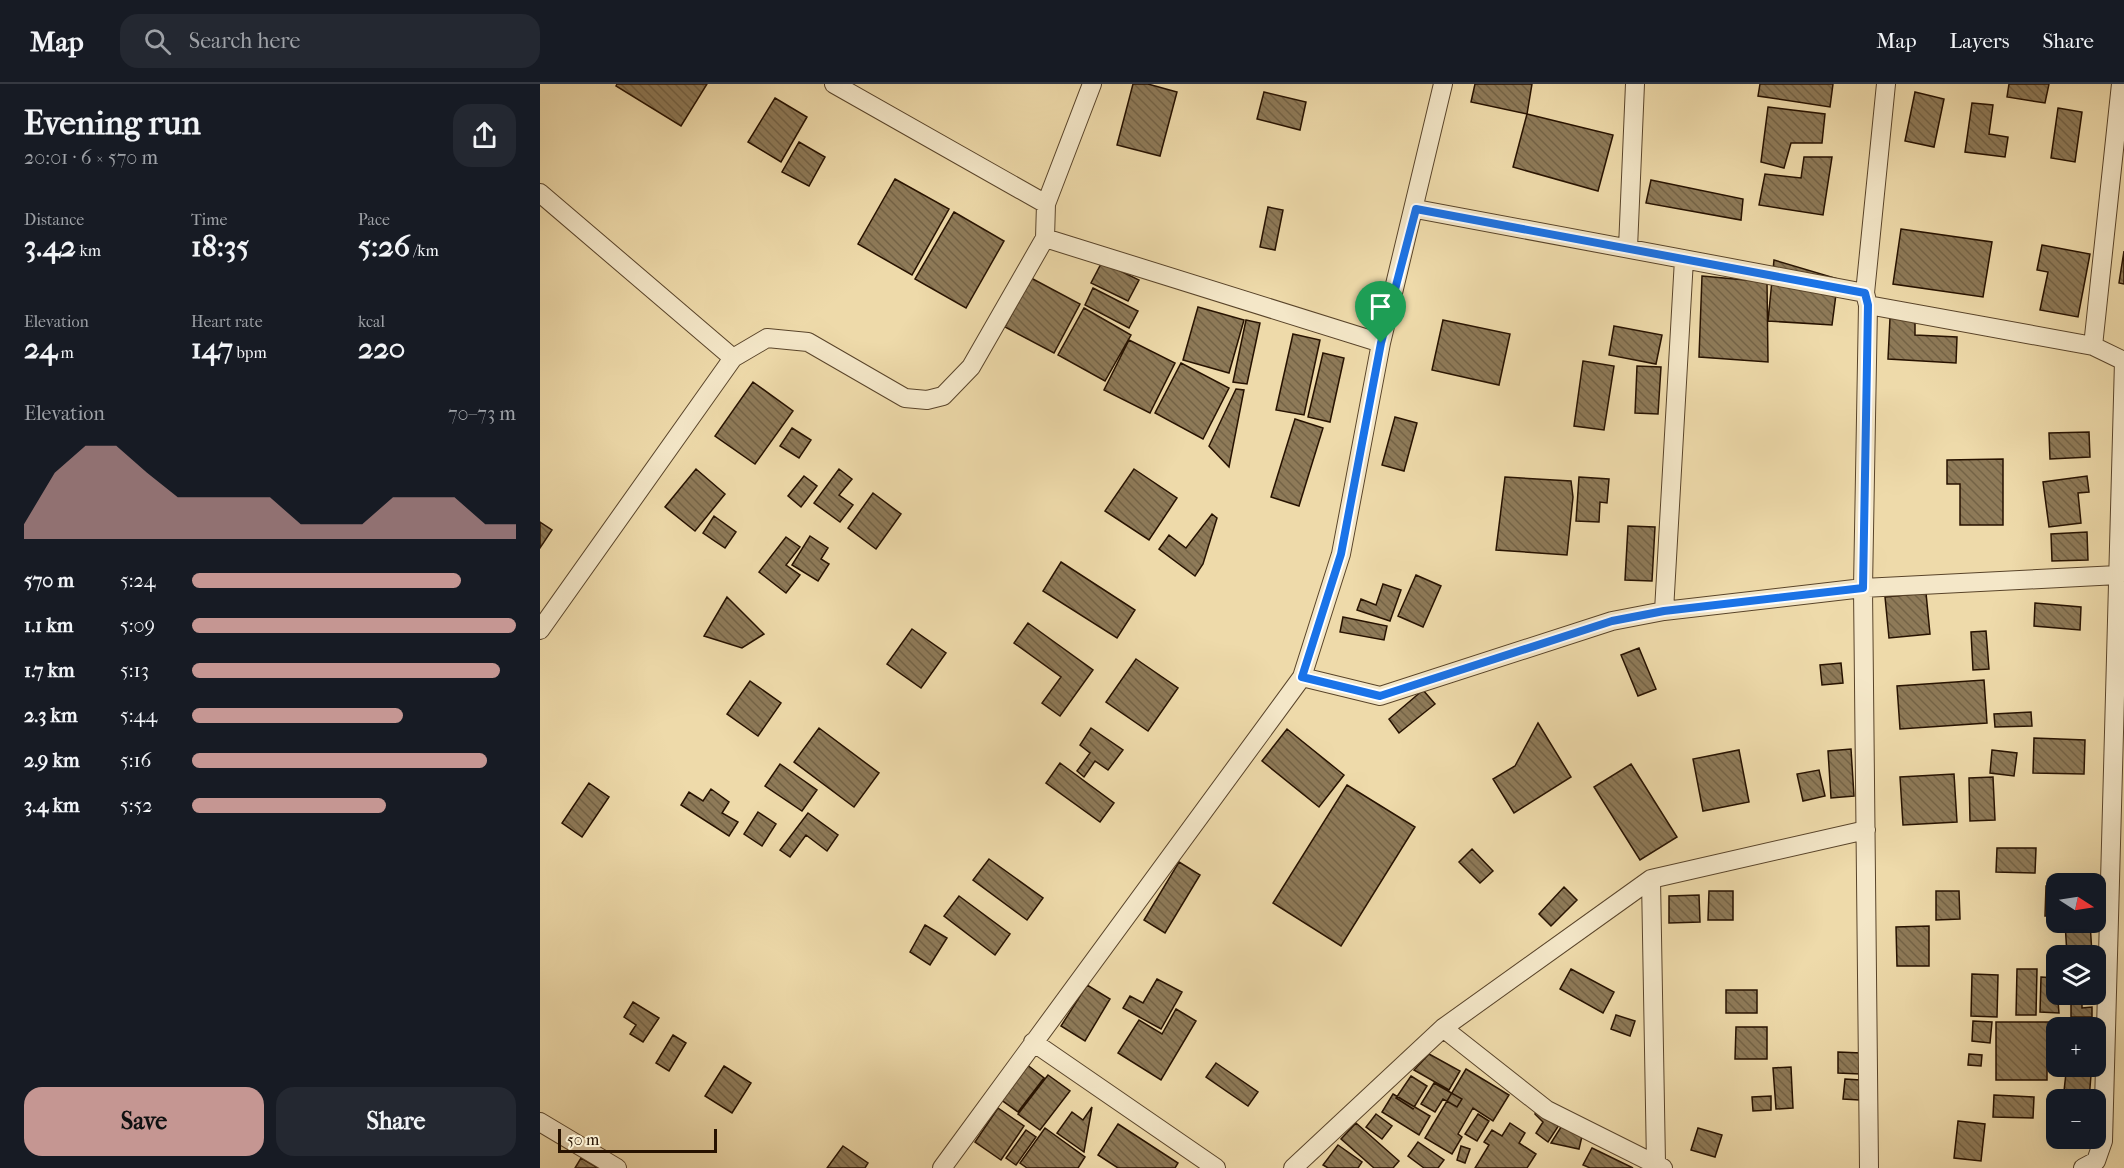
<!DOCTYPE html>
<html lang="en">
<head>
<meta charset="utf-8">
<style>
  :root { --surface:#171b24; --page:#242831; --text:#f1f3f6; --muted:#9ea1a6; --line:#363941; --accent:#c59692 }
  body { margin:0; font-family:"IM FELL French Canon",serif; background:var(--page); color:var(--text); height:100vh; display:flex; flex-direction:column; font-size:22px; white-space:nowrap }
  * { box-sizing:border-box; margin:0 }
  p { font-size:20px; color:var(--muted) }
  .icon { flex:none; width:33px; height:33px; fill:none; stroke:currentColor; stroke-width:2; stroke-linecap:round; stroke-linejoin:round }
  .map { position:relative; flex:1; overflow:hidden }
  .sheet { display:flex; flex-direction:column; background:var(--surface); width:540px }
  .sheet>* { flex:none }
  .needle { width:39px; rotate:102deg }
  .tools { position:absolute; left:1506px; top:789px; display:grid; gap:12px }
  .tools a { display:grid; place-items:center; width:60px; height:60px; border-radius:12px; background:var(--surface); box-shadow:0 6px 24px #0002; font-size:30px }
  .scale { position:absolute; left:18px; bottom:15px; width:159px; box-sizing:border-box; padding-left:6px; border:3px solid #271200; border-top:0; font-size:16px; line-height:21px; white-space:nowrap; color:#271200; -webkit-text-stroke:4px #f4e7c8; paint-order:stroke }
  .pin { position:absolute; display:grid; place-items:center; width:51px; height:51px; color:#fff; margin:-62px -26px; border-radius:50% 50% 50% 0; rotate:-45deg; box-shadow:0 0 6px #0007 }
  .pin .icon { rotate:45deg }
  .round { display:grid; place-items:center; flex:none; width:63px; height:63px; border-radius:18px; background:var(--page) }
  .overview { display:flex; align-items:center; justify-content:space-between; height:102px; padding:0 24px }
  h1 { font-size:33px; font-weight:700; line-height:45px }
  .stats { display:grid; grid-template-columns:repeat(3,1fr); gap:9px; height:102px; padding:6px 24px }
  .stats div { display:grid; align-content:center }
  .stats b { font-size:30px; font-weight:700 }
  .stats small { font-size:16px; font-weight:400 }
  .stats p { font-size:16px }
  .chart { height:168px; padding:12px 24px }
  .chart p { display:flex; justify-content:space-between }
  .chart svg { width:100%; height:108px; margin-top:6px; fill:var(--accent); opacity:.7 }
  .primary-button { display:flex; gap:12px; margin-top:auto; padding:12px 24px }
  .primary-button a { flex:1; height:69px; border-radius:18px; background:var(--accent); color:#111; font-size:24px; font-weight:700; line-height:69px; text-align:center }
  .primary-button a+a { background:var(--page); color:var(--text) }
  ul { padding:0 24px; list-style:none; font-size:20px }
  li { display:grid; grid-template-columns:96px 72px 1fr; align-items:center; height:45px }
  li i { height:15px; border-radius:8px; background:var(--accent) }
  header { display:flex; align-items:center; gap:36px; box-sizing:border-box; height:84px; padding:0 30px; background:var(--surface); border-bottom:2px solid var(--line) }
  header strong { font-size:28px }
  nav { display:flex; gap:33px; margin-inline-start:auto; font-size:21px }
  .search { width:420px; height:54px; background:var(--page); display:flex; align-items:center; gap:15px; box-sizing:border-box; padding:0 21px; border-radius:18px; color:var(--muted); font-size:22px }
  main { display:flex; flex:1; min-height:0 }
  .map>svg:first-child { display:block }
</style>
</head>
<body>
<header>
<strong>Map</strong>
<div class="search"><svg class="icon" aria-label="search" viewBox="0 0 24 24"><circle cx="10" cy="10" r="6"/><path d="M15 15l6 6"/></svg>Search here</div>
<nav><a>Map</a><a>Layers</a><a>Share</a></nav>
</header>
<main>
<section class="sheet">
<div class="overview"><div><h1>Evening run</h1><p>20:01 · 6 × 570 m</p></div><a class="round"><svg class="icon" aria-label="share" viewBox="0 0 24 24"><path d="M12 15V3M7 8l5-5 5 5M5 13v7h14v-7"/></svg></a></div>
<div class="stats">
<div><p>Distance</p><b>3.42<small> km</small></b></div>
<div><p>Time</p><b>18:35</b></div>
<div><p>Pace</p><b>5:26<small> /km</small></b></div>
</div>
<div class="stats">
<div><p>Elevation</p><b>24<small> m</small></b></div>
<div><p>Heart rate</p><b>147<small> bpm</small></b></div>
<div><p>kcal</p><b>220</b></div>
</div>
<div class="chart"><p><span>Elevation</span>70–73 m</p>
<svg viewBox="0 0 160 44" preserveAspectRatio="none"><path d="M0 44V38L10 17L20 6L30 6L40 17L50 27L60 27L70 27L80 27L90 38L100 38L110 38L120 27L130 27L140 27L150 38L160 38V44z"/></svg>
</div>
<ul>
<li><b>570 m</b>5:24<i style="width:83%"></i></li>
<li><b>1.1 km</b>5:09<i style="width:100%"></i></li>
<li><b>1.7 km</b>5:13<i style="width:95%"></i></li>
<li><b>2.3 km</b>5:44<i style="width:65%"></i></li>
<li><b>2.9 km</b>5:16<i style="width:91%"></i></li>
<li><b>3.4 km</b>5:52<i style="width:60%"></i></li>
</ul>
<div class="primary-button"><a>Save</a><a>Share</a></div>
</section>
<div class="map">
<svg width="1584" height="1084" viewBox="0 0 1584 1084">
  <defs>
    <pattern id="building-back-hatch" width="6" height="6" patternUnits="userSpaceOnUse" patternTransform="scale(1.5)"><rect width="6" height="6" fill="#8e7a58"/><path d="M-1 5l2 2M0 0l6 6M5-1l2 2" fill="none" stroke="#746346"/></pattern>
  </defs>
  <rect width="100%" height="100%" fill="#eedaaa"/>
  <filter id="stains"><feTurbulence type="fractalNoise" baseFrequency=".00333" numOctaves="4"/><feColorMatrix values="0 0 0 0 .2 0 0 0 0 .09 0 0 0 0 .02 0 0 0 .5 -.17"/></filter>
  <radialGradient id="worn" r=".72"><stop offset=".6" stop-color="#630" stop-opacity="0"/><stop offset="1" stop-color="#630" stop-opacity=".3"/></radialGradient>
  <!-- building -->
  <path fill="url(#building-back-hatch)" stroke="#271200" stroke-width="1.5" d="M77 0H167L141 42 76 2Z
    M593 0H608L637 8 620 72 577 61Z
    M935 0H992L987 30 931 18Z
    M1220 0H1293L1290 23 1218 12Z
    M1469 0H1509L1505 19 1467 13Z
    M724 8 766 18 760 46 717 35Z
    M1375 8 1404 15 1394 63 1365 57Z
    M235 14 267 33 241 78 208 58Z
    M1432 19 1453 21 1449 50 1468 53 1465 73 1425 68Z
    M1228 23 1285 30 1282 59H1251L1244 84 1221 78Z
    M1518 24 1542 28 1535 78 1511 74Z
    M987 30 1073 51 1058 107 973 83Z
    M259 58 285 73 269 102 242 88Z
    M1264 73H1292L1283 131 1219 121 1225 90 1261 94Z
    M355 95 409 125 372 191 318 160Z
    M1111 96 1203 115 1201 136 1106 119Z
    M728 123 743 126 735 166 720 163Z
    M414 128 464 157 426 224 375 195Z
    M1361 145 1452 158 1443 213 1353 200Z
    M1502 161 1550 170 1538 233 1500 226 1508 188 1497 186Z
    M1584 167V200L1579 199Z
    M1234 176 1298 195 1292 241 1228 237Z
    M562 178 599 196 588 217 551 199Z
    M1162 192 1227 198 1228 278 1159 273Z
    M491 194 540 220 514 269 465 243Z
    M553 204 598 227 589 244 545 221Z
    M658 223 704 236 689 289 643 276Z
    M544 224 591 251 565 297 518 271Z
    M1350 234 1375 235V251L1417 253 1416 279 1348 275Z
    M706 236 720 239 707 300 693 298Z
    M903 236 970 250 959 301 892 286Z
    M1074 242 1122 251 1116 280 1069 271Z
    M753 250 780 256 764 331 736 326Z
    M589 256 635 279 610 329 564 306Z
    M783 269 804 274 790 338 768 333Z
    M1043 277 1074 282 1064 346 1034 342Z
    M641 279 689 304 663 355 615 329Z
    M1097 282 1121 283 1118 330 1095 329Z
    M213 298 253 327 215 380 175 352Z
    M696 305 704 306 689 383 669 362Z
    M855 333 877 339 864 387 842 381Z
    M755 335 783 344 759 422 731 413Z
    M252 344 271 356 259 374 240 362Z
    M1549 348 1550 373 1510 375 1509 349Z
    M1463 375V441H1420V400H1407V376Z
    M156 385 185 410 155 447 125 423Z
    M299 385 312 395 299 411 313 421 300 438 274 419Z
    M594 385 637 414 609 456 565 427Z
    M264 392 277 402 261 423 248 412Z
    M1547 392 1549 408 1538 409 1541 439 1509 443 1503 398Z
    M965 393 1031 397 1033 413 1027 471 956 466Z
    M1039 393 1069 395 1067 419 1060 418 1059 438 1036 437Z
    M333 409 361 430 336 465 308 444Z
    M672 430 677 434 663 480 655 492 619 465 629 451 646 464Z
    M174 432 196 448 185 464 163 449Z
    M0 438 12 446 0 464Z
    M1088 442 1115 443 1112 497 1085 496Z
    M1547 448 1548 476 1512 477 1511 450Z
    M270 452 288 464 281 475 289 480 278 497 252 481Z
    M246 453 260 463 246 481 260 491 246 509 219 488Z
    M521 478 595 526 577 554 503 507Z
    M876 491 901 502 883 543 858 532Z
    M843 500 861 506 850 537 817 526 821 515 836 521Z
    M1386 509 1390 550 1349 554 1345 513Z
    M187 513 224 550 202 564 164 552Z
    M1495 519 1541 523 1540 546 1494 542Z
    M803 533 847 542 844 556 800 548Z
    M488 539 553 586 520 632 502 619 521 593 474 559Z
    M372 545 406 569 381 604 347 580Z
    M1446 547 1449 585 1433 586 1431 548Z
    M1099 564 1116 605 1098 612 1081 571Z
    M596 575 638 604 608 647 566 618Z
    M1301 579 1303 599 1282 601 1280 581Z
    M1444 596 1447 639 1360 645 1357 602Z
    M210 597 241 619 218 652 187 630Z
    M883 606 895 620 859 649 849 635Z
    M1491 628 1492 642 1455 643 1454 630Z
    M998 639 1031 693 974 729 953 695 975 682Z
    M279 644 339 689 314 723 254 678Z
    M551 644 583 666 568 686 555 677 544 693 537 687 550 669 540 661Z
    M747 645 804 691 779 723 722 677Z
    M1494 654 1545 656 1544 690 1493 689Z
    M1311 665 1314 712 1291 714 1288 667Z
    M1199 666 1209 718 1163 727 1153 675Z
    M1452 666 1477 669 1474 692 1450 689Z
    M520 679 574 719 560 738 506 699Z
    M240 680 277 706 262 727 225 702Z
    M1091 680 1137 753 1100 776 1054 703Z
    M1279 686 1285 712 1263 717 1257 690Z
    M1414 690 1417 738 1363 741 1360 693Z
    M1453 693 1455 736 1430 737 1429 694Z
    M49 699 69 713 42 753 22 739Z
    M807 701 875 743 801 862 733 819Z
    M171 705 189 718 182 729 198 738 189 752 141 721 149 708 163 717Z
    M218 728 236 740 222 762 204 750Z
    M268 729 298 751 287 767 266 751 250 773 240 766Z
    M1457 764H1496L1495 789 1456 788Z
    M932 765 953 787 940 799 919 778Z
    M449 775 503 814 487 836 433 796Z
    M639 778 660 791 625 849 604 836Z
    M1506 802H1516V832H1505Z
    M1024 803 1037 816 1011 842 999 830Z
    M1169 807H1193V836H1168Z
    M1396 807H1419L1420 835 1396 836Z
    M1159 811 1160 838 1129 839V812Z
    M419 812 470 850 455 871 404 832Z
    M1525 838H1550L1552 870 1527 871Z
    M385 841 407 854 390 881 370 868Z
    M1389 842V882H1357L1356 843Z
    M1031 885 1074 908 1063 929 1020 905Z
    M1477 885H1497L1496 931H1476Z
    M1432 890 1458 891 1457 933 1431 932Z
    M1501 893 1516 894 1519 929 1500 928Z
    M617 895 642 908 621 945 583 924 590 912 603 919Z
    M547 901 570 915 545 957 521 942Z
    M1186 906H1217V929H1186Z
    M1531 910H1550V917L1542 918V924L1552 923V933H1531Z
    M93 918 119 934 103 958 90 950 96 941 84 933Z
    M636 925 656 937 621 996 578 969 599 936 622 950Z
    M1076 931 1095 937 1090 952 1071 945Z
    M1433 937 1452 938 1450 959 1432 957Z
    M1456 938H1524V944H1516V982H1507V996H1456Z
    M1536 938H1553V944H1536Z
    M1196 943H1227V975H1195Z
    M133 951 146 959 129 987 116 979Z
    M1298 968 1321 969 1320 990 1298 989Z
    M889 970 920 987 909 1006 874 986Z
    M1429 970 1442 971 1441 982 1428 981Z
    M676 979 718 1008 708 1022 666 993Z
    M486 980 504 994 478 1028 460 1015Z
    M184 982 211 999 192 1029 165 1012Z
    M1251 983 1253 1024 1236 1025 1233 984Z
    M926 985 969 1011 953 1037 933 1024 918 1050 922 1053 912 1070 885 1054Z
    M1526 989 1551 991 1549 1016H1523Z
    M508 991 530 1007 500 1046 478 1030Z
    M871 992 887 1002 873 1025 856 1014Z
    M1305 995 1320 996 1319 1016 1303 1015Z
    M894 999 922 1015 917 1023 903 1015 895 1028 881 1020Z
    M853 1010 890 1032 879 1051 842 1028Z
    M1454 1011 1494 1013 1493 1034 1453 1033Z
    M1231 1012V1026L1213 1027 1212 1013Z
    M997 1022 1021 1038 1008 1058 996 1049 1003 1038 995 1030Z
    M552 1023 544 1068 517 1049 532 1028 543 1036Z
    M458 1024 484 1042 461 1076 435 1058Z
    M836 1030 852 1042 842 1055 826 1043Z
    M938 1030 949 1037 937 1057 925 1050Z
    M1418 1037 1445 1040 1441 1077 1414 1074Z
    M816 1039 859 1077 853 1084H834L801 1055Z
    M970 1039 985 1049 979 1059 996 1070 987 1084H935L949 1061 944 1058 952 1046 962 1052Z
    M578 1040 638 1079 635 1084H578L558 1071Z
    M1021 1043 1043 1048 1039 1065 1011 1059Z
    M505 1044 545 1073 538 1084H487L480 1079Z
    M1158 1044 1182 1051 1175 1073 1151 1066Z
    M486 1046 496 1053 476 1081 466 1074Z
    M878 1058 904 1076 898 1084H884L868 1072Z
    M798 1061 822 1078 818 1084H788L783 1081Z
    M303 1062 328 1079 325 1084H287Z
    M921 1062 930 1065 925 1079 917 1076Z
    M1052 1064 1093 1084H1050L1043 1081Z
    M41 1074 58 1084H35Z"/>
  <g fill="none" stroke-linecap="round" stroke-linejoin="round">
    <defs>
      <path id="minor" d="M294 0 506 120
        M0 109 193 274
        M876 125 1325 209
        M505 154 841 259
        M1088 164 1095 0
        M1328 221 1553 262 1584 277
        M1553 262 1581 0
        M1124 527 1144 175
        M0 546 193 274 227 254 268 258 365 314 387 316 403 312 431 283 505 154 506 120 552 0
        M762 593 840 612 1072 537 1124 527 1323 504 1578 491
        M1111 795 1116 1079
        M903 944 1007 1026 1123 1084
        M493 958 676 1084
        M0 1038 77 1084
        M402 1084 762 593 801 470 841 259 903 0
        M753 1084 903 944 1111 795 1326 746
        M1329 1084 1323 504 1328 221 1325 209 1346 0
        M1543 1084 1556 1077 1563 1057 1584 277"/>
    </defs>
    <!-- minor casing -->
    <use href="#minor" stroke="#59442a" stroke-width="20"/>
    <!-- minor -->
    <use href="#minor" stroke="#f4e7c8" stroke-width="18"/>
  </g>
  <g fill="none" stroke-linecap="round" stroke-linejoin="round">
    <defs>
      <path id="route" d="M876 125 1325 209 1328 221 1323 504 1124 527 1072 537 840 612 762 593 801 470 841 259Z"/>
    </defs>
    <!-- route casing -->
    <use href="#route" stroke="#fff" stroke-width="12"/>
    <!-- route -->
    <use href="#route" stroke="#1a73e8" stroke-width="8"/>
  </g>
  <rect width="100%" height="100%" filter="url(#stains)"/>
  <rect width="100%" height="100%" fill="url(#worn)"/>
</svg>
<div class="tools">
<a><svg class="needle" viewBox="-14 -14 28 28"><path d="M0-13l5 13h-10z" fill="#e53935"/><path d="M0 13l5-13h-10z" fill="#9ea1a6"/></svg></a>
<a><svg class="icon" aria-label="layers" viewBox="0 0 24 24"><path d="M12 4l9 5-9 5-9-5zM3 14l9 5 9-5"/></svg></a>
<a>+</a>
<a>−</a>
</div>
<div class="scale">50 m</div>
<div class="pin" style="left:841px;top:259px;background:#1e9e55"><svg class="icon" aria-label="arrive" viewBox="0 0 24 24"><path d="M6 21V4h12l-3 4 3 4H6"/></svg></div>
</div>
</main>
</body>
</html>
